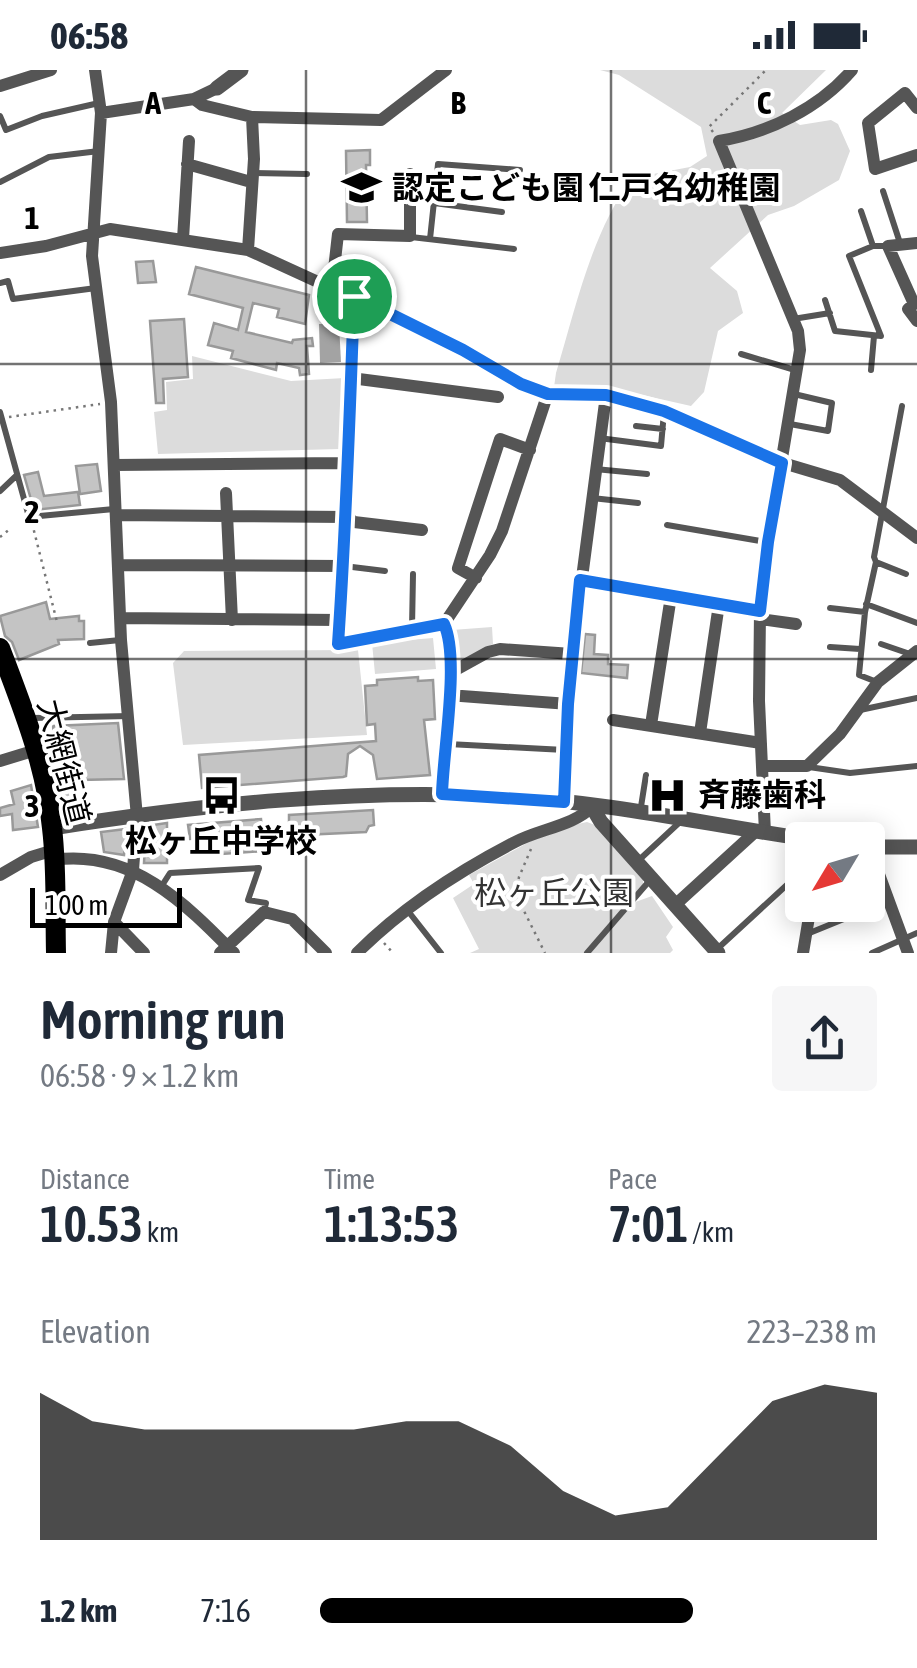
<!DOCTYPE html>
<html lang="en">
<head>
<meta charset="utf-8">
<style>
  :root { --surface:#fff; --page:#f6f6f7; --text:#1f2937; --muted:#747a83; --accent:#000 }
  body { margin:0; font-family:"Asap Condensed","Noto Sans JP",sans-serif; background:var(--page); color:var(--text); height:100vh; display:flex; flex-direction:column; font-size:38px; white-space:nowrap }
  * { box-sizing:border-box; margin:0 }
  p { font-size:32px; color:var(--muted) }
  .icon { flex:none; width:55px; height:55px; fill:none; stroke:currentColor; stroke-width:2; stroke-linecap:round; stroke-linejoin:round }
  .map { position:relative; height:883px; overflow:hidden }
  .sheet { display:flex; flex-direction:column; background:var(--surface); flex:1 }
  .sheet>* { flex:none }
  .needle { width:65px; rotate:232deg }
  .tools { position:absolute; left:785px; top:752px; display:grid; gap:20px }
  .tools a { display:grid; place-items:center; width:100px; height:100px; border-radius:10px; background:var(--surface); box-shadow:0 5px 25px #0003; font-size:50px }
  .scale { position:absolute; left:30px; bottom:25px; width:152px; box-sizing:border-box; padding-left:10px; border:5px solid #000; border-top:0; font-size:28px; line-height:35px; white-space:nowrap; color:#000; -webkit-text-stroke:8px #fff; paint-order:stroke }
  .pin { position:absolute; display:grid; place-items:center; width:85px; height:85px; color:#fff; margin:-42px; border:5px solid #fff; border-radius:50%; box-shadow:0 2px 10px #0007 }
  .round { display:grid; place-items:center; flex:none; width:105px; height:105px; border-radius:10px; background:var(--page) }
  .summary { display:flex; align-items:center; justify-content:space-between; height:170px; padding:0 40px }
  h1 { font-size:55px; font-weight:600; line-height:75px }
  .stats { display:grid; grid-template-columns:repeat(3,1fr); gap:15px; height:170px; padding:10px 40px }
  .stats div { display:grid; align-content:center }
  .stats b { font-size:50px; font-weight:600 }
  .stats small { font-size:28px; font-weight:400 }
  .stats p { font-size:28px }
  .chart { height:280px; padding:20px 40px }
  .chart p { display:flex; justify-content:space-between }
  .chart svg { width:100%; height:180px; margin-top:10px; fill:var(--accent); opacity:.7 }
  ul { padding:0 40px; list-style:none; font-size:32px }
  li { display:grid; grid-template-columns:160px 120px 1fr; align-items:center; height:75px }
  li i { height:25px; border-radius:12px; background:var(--accent) }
  .status { display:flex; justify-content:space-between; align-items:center; height:70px; padding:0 50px; background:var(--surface); direction:ltr }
  .status svg { height:28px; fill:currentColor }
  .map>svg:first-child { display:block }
</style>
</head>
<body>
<div class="status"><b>06:58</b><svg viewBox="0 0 49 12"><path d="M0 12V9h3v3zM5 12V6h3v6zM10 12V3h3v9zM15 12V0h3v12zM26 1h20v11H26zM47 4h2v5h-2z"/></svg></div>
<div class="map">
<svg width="917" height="883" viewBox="0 0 917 883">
  <rect width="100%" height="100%" fill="#fff"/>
  <!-- green -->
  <path fill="#dcdcdc" d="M600 0H826L782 43 800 55 831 50 838 54 850 81 839 110 794 136 768 145 710 198 737 221 743 243 718 261 704 322 691 336 638 324 554 317 556 303C576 237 591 164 632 108L690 97 707 86 701 57 619 5Z
    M192 286 291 311 345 308 340 379 158 384 154 342 167 340 166 312 193 309Z
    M492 557 493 574 455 594V567L452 560Z
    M433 568 436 599 375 604 372 573Z
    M358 580 367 665 183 675 173 593 184 581Z
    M587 752 595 755 643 807V814L627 835 652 826 673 857 666 867 673 880 670 883H470L479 879 453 828 474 814 469 805 551 760Z"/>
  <!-- water -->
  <path fill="#a3a3a3" d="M319 254H339L341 292 320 293Z"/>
  <!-- building -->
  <path fill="#c4c4c4" stroke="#999" stroke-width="2.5" d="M370 80V95H366L367 152H347L346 81Z
    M153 191 156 212 138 213 136 192Z
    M196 197 309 225 305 254 277 247 279 239 253 233 246 262 292 273 293 270 312 268 313 276H307L309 304 300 305 299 298 277 293 276 300 231 288 233 281 208 275 214 253 238 260 243 238 189 224Z
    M184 249 188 307 163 309 164 333H156L150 251Z
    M97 394 101 421 80 424 76 396Z
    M38 402 44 426 78 422 80 435 34 440 24 405Z
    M46 532 50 549 79 546V551H84V569L58 570 59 574 19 590 12 572 5 566 0 546Z
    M585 564 595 565 594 584 608 585V594L628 595 627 608 581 603Z
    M418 607V611L433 610 435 649 424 650 430 705 377 709 373 685 360 676 348 684 346 706 343 707 202 718 199 685 376 671 375 654 367 655 365 616 377 615V610Z
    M118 653 124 709 79 710 80 719 75 720 77 743 64 745 53 656Z
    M31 715 38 757 13 760 12 744 0 746V738L14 734 11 721Z
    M373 740 374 755 369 756 366 762 303 765 304 770 294 771 293 759H289V745Z
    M261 749 264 781 222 784 221 767 190 769 188 755Z
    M167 753V793H144L146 756Z
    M126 759 124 785 104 782 101 762Z"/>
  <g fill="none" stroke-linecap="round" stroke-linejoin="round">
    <!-- path -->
    <path stroke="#777" stroke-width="2.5" stroke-dasharray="2.5 5" stroke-linecap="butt" d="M713 62 709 57 766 0
      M9 347 100 334
      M32 453 57 552
      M0 467 10 459
      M531 779 519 807 516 825 545 883
      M384 873 393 883"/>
    <!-- service -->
    <path stroke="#555" stroke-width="6" d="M0 46 6 60 42 46 99 33
      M253 103 307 104
      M0 112 49 87 99 81
      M883 121 900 173
      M434 133 502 142
      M861 141 873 176
      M411 167 514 179
      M430 169 438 94 520 100
      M0 213 8 211 13 229 96 218
      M825 230 835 261 881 266 849 186 873 176H887
      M793 249 830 243
      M741 284 795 300
      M871 300 874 266
      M0 342 29 447 114 439
      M790 354 828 361 832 333 794 324
      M636 356 663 359
      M599 368 661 376 664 342
      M595 399 647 404
      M0 421 17 405
      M592 428 638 433
      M667 455 766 472
      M876 492 874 487 902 336
      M344 496 385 501
      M866 534 917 553
      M830 538 865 542
      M412 558 413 504
      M90 573 120 570
      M881 574 913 585
      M830 577 860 579
      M877 612 859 605 865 542 876 492 906 504
      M860 640 917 628
      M32 648 130 646
      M448 674 565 680
      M809 697 850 703 917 696
      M640 743 646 705
      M639 790 681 751
      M161 817 170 803 259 798 248 830 266 833 264 841
      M408 841 441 883
      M807 864 888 831
      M715 881 802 801
      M587 883 651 809
      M872 883 917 863"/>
    <!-- minor -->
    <path stroke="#555" stroke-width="12" d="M95 0 101 43 92 186 111 332 121 570 137 747 133 800 114 852 111 883
      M0 16 51 0
      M194 29 202 35 252 47 381 50 446 0
      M917 38 905 23 868 53 875 99 917 85
      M101 43 194 29 217 18
      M187 94 251 112
      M183 169 189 71
      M917 173 888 176 914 234 908 239 917 251
      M248 180 254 89 252 47
      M0 183 46 176 110 159 248 180 438 267 521 313 548 323 606 325 664 341 783 393 840 410 917 468
      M332 217 338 164 410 166V104
      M354 226C350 342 346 458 338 574L444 554
      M351 308 498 327
      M114 395 346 393
      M226 423 232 550
      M116 445 347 447 354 452 422 460
      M118 495 344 496
      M476 508 458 498 500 369 530 380
      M580 510 760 541
      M120 548 339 550
      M760 549 796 554
      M450 603 488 582 500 579 572 584
      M448 625 569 634
      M613 650 761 673
      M651 655 671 526
      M700 663 719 534
      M0 691 36 680
      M763 696H807L840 664 878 612 917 581
      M441 724C443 682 460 589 444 554L490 485 502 461 548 323
      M564 732 572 584 606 325
      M765 763 759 631 760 541 768 472 800 280 798 261 719 71C769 63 819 38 852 0
      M869 777 908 883
      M54 790C131 779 185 833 234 883
      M0 805 31 787 54 780
      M675 835 755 762
      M114 852 144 883
      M220 883 264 842 292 849 326 883
      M357 883C402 838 459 801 515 772 539 759 573 756 592 737
      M803 883 811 835"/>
    <!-- tertiary -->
    <path stroke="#555" stroke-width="15" d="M217 18 241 0
      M592 737 601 752 718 883
      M52 758C205 734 358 718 513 727 614 733 714 756 814 770
      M868 777H917"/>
    <!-- primary -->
    <path stroke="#000" stroke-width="20" d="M0 578C22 636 46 695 52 758 57 799 55 841 56 883"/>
  </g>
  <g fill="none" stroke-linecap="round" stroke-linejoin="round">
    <defs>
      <path id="route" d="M354 226 463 280 521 314 548 324 606 325 664 341 782 393 768 472 760 541 580 510 568 634 564 732 442 724C443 682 460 588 444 554L338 574C346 458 350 342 354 226Z"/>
    </defs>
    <!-- route casing -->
    <use href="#route" stroke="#fff" stroke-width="20"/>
    <!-- route -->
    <use href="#route" stroke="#1a73e8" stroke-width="12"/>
  </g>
  <!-- grid -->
  <path fill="none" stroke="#000" stroke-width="2.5" stroke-opacity="0.55" d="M306 0V883M611 0V883M0 294H917M0 589H917"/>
  <!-- icons -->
  <defs>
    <symbol id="school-bare" viewBox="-9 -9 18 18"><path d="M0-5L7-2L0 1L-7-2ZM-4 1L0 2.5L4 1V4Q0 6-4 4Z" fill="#000" stroke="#fff" stroke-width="2.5" paint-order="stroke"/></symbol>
    <symbol id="hospital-bare" viewBox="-9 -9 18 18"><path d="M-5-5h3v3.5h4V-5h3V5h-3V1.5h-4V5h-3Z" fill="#000" stroke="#fff" stroke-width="2.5" paint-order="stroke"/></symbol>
    <symbol id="bus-bare" viewBox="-9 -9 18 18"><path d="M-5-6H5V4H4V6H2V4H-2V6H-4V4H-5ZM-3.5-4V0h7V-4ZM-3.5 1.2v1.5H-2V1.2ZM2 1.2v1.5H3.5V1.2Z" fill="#000" stroke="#fff" stroke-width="2.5" paint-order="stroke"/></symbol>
  </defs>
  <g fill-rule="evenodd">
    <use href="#school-bare" x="334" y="90" width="55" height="55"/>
    <use href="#hospital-bare" x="640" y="698" width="55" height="55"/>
    <use href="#bus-bare" x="194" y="698" width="55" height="55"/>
  </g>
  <g text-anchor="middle" stroke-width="8" stroke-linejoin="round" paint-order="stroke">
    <!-- poi labels -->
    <g font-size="32" font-weight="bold" fill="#000" stroke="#fff" text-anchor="start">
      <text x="392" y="129">認定こども園 仁戸名幼稚園</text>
      <text x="698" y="736">斉藤歯科</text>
      <text x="221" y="782" text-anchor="middle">松ヶ丘中学校</text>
    </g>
    <!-- street labels -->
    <g font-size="32" fill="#000" stroke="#fff">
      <text transform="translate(64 692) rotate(76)" y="11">大網街道</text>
    </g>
    <!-- park labels -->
    <g font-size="32" fill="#333" stroke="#fff">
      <text x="554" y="834">松ヶ丘公園</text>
    </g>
  </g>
  <g font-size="32" text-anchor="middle" font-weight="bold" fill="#000" stroke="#fff" stroke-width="8" stroke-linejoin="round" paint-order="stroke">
    <text x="153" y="44">A</text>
    <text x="458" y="44">B</text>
    <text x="764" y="44">C</text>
    <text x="32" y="159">1</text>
    <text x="32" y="453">2</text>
    <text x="32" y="747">3</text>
  </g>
</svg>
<div class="tools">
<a><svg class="needle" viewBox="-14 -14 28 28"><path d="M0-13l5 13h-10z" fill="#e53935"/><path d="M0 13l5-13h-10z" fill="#747a83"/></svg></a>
</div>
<div class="scale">100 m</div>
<div class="pin" style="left:354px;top:226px;background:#1e9e55"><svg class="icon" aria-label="arrive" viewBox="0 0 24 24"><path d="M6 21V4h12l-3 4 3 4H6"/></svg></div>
</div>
<section class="sheet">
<div class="summary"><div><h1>Morning run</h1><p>06:58 · 9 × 1.2 km</p></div><a class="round"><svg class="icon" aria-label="share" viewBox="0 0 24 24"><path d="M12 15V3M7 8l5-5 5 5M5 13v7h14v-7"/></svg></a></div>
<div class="stats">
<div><p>Distance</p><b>10.53<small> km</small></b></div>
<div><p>Time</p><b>1:13:53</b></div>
<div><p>Pace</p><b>7:01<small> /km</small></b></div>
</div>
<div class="chart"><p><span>Elevation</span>223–238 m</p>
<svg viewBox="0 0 160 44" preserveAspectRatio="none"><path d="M0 44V8L10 15L20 17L30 17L40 17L50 17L60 17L70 15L80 15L90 21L100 32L110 38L120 36L130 23L140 10L150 6L160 8V44z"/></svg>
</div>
<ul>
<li><b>1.2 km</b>7:16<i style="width:67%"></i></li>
</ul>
</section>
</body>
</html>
